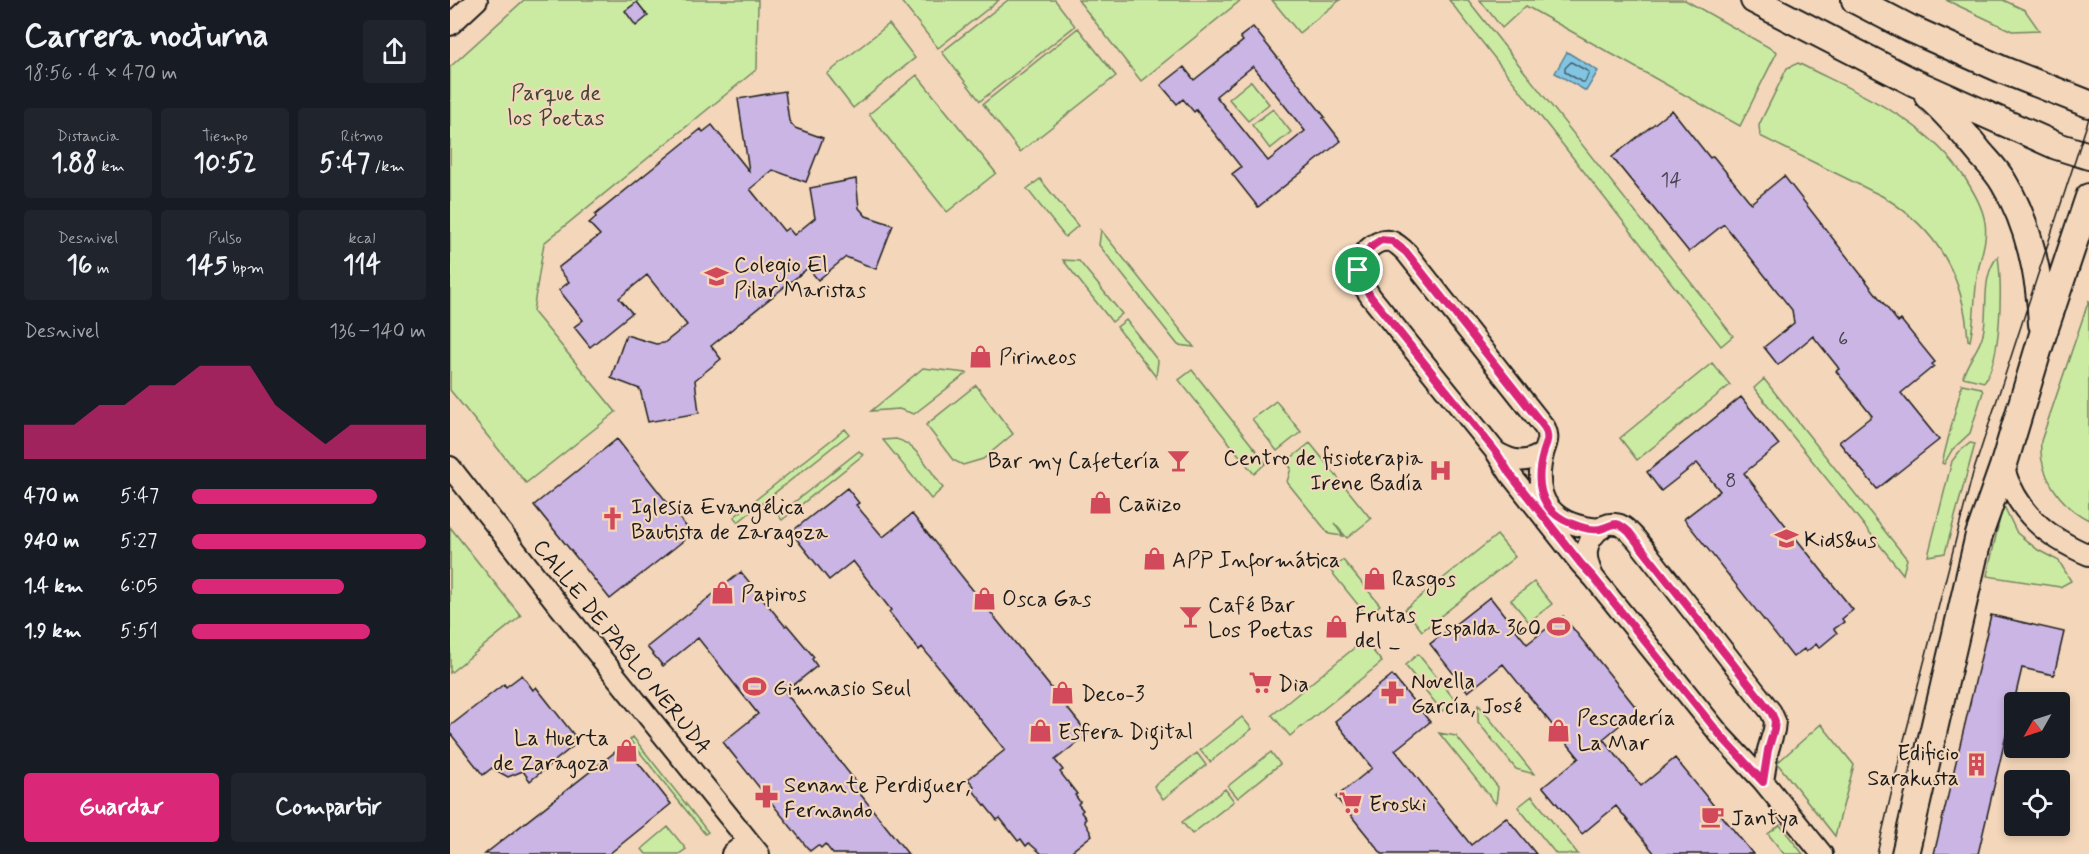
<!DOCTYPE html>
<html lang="es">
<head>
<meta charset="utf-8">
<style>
  :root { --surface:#171b24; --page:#20242c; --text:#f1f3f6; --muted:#9ea1a6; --accent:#db2777 }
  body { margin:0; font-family:Mynerve,sans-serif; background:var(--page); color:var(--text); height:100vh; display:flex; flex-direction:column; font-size:22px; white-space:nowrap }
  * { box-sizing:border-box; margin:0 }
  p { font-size:20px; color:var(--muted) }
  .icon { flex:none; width:33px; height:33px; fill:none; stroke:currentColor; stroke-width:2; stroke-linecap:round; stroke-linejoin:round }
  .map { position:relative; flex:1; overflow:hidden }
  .sheet { display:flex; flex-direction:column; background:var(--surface); width:450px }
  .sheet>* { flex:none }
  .needle { width:39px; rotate:231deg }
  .controls { position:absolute; left:1554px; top:692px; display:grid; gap:12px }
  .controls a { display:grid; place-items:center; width:66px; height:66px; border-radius:6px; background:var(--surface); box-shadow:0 3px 9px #0003; font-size:30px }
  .pin { position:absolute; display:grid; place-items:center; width:51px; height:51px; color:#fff; margin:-26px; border:3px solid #fff; border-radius:50%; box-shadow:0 2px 6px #0007 }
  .round { display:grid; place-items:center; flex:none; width:63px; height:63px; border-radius:6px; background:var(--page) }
  .head { display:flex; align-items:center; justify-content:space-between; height:102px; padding:0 24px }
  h1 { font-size:33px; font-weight:700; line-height:45px }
  .stats { display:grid; grid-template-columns:repeat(3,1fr); gap:9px; height:102px; padding:6px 24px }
  .stats div { display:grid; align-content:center; border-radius:6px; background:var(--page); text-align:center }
  .stats b { font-size:26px; font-weight:700 }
  .stats small { font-size:16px; font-weight:400 }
  .stats p { font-size:16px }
  .chart { height:168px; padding:12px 24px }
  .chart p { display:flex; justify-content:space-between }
  .chart svg { width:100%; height:108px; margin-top:6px; fill:var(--accent); opacity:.7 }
  .button { display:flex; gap:12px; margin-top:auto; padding:12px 24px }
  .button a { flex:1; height:69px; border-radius:6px; background:var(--accent); color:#fff; font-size:24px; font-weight:700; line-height:69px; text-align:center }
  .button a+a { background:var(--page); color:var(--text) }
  ul { padding:0 24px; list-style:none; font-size:20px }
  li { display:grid; grid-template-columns:96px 72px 1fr; align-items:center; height:45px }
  li i { height:15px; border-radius:8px; background:var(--accent) }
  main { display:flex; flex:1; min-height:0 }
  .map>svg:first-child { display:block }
</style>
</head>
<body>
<main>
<section class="sheet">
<div class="head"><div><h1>Carrera nocturna</h1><p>18:56 · 4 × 470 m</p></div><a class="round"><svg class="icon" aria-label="share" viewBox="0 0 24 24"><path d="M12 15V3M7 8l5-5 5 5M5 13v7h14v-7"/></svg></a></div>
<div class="stats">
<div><p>Distancia</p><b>1.88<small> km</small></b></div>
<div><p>Tiempo</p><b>10:52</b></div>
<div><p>Ritmo</p><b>5:47<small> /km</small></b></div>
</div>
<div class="stats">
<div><p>Desnivel</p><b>16<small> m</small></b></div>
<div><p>Pulso</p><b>145<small> bpm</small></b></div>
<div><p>kcal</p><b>114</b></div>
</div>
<div class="chart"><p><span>Desnivel</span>136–140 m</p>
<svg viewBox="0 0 160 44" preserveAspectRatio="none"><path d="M0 44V30L10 30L20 30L30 22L40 22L50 14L60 14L70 6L80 6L90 6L100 22L110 30L120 38L130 30L140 30L150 30L160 30V44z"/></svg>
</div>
<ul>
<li><b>470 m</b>5:47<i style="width:79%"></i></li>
<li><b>940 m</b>5:27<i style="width:100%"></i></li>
<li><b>1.4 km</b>6:05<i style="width:65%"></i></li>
<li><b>1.9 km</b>5:51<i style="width:76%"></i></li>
</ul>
<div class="button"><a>Guardar</a><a>Compartir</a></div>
</section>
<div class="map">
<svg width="1639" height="854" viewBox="0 0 1639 854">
  <rect width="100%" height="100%" fill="#f4d7ba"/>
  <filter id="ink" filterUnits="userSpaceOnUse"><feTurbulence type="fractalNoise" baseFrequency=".0167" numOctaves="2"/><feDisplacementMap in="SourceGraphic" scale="12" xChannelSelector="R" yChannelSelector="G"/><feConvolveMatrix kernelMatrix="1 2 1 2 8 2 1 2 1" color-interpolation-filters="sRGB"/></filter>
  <g filter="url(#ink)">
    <!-- green -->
    <path fill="#cbeba3" stroke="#748460" stroke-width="1.5" d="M74 0H308L307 69 94 243 83 311 166 412 76 483 0 390V67Z
      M450 0H549L488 48Z
      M558 0H605L625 26 530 101 492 52Z
      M628 0H791L691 81Z
      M822 0H890L849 33Z
      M999 0H1018L1283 336 1271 346Z
      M1030 0H1235L1327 52 1290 126 1076 6 1052 28Z
      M1496 0H1553L1575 10 1589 30 1562 31Z
      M439 24 465 58 403 108 377 74Z
      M628 28 666 76 570 152 533 104Z
      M1348 63C1411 95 1473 117 1515 178 1523 191 1533 207 1535 223 1538 241 1529 260 1527 277 1524 299 1525 319 1520 341L1518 340C1514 277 1488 229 1432 196L1310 136 1309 125 1337 68Z
      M467 75 546 173 497 212 419 114Z
      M801 81 819 104 798 121 779 99Z
      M823 109 841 132 820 149 802 125Z
      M590 179 628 226 615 237 577 189Z
      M651 230 744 347 728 345 649 245Z
      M1548 256C1552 286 1552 358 1534 382L1513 377C1517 361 1529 350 1533 334 1539 308 1530 278 1548 256Z
      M613 260 629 261 672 314 662 322Z
      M1639 300V520C1610 506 1588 474 1591 441Z
      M676 320 708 361 706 377 667 327Z
      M1262 363 1280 385 1187 460 1170 438Z
      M473 368 517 373 464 414 449 409 421 411Z
      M742 370 816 463 804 474 729 380Z
      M1314 379 1457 559 1453 574 1304 388Z
      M1512 384 1531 388 1533 392 1520 433 1502 450 1494 464 1492 463Z
      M526 385 563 434 533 459 513 465 503 460 476 425Z
      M826 401 851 432 827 451 802 419Z
      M395 429 399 434 288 522 284 517Z
      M446 439C467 444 481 472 493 488L481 499 433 440Z
      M860 443 921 519 897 538 884 523 893 536 879 534 837 482 841 468 836 462Z
      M1520 443 1525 444 1495 553 1478 556 1502 461 1509 452Z
      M409 451 413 455 332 520 328 515Z
      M1553 504 1567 533 1588 550 1609 561 1621 581 1610 587 1537 576Z
      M0 527 71 616 0 673Z
      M1047 535 1065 557 972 631 955 609Z
      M893 560 930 605 917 616 880 570Z
      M1084 582 1102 604 1079 622 1061 600Z
      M914 640 932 662 840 736 822 715Z
      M968 654 1005 700 992 711 955 665Z
      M1028 704 1084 774 1066 769 1028 722Z
      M792 717 802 729 760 762 750 750Z
      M1371 724 1404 765 1385 836 1327 763Z
      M989 733 1006 736 1048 787 1046 804Z
      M183 737 258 832 255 834 180 740Z
      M821 752 830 764 788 798 778 786Z
      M747 753 756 765 713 799 704 786Z
      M775 789 784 801 742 834 732 822Z
      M1082 796 1128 854H1106L1068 807Z
      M1330 825 1353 854H1334L1318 834Z
      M218 827 236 849 229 854H196L192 849Z"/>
    <!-- water -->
    <path fill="#82c5e3" stroke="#598193" stroke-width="1.5" d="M1117 52 1148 71 1136 91 1105 73Z"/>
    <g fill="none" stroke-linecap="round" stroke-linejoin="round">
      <!-- shore -->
      <path stroke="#45606c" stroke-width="1.5" d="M1121 62 1139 72 1135 82H1132L1115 72V68Z"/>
    </g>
    <!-- building -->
    <path fill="#cbb5e4" stroke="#1c1c1c" stroke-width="1.5" fill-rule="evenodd" d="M187 2 198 16 186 26 175 11Z
      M803 27 875 117 873 118 891 141 808 207 782 174 791 167 746 110 744 112 733 99 727 104 711 85 734 67 744 80 793 41 790 37ZM803 66 855 131 818 161 766 96Z
      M335 91 339 121 345 128 373 138 356 182 323 170 300 189 334 231 338 228 344 235 365 218 360 188 406 179 409 208 416 216 443 225 426 269 396 257 368 280 358 268 261 346 271 359 245 380 249 413 198 422 190 389 161 378 176 335 206 344 214 343 237 325 197 275 169 298 182 313 140 347 124 327 133 320 109 290 119 282 108 268 150 235 139 223 146 217 145 215 251 129 253 132 262 125 299 171 288 99Z
      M1222 110 1260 158 1263 156 1301 203 1334 176 1448 322 1451 320 1485 362 1482 364 1484 366 1451 393 1489 440 1427 489 1389 442 1422 416 1386 371 1389 369 1387 366 1363 336 1328 365 1314 347 1344 323 1342 310 1312 272 1274 224 1239 252 1162 157Z
      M1291 397 1329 445 1294 473 1403 610 1392 619 1394 622 1384 629 1387 633 1369 648 1366 644 1356 652 1354 649 1343 657 1234 519 1270 491 1247 463 1211 491 1197 472Z
      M167 439 242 534 160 599 84 505Z
      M397 488 409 503 406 505 433 537 462 514 638 734 605 760 613 770 610 772 627 794 625 795 630 802 628 804 633 810 631 812 636 819 634 821 642 835 618 854H592L579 843 576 846 571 839 568 841 550 818 547 820 521 788 524 786 518 779 555 750 472 647 469 650 439 612 441 610 403 561 379 580 341 532Z
      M291 572 335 626 337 625 364 657 362 659 367 666 335 692 410 787 407 790 458 854H383L375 844 371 848 368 845 360 851 273 742 308 714 248 638 213 666 197 647Z
      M1040 597 1077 644 1113 616 1188 710 1153 739 1191 786 1225 758 1303 854H1205L1166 806 1132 834 1093 787 1129 758 1053 664 1018 692 980 644Z
      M1541 615 1614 632 1604 675 1572 668 1528 854H1484Z
      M72 675 83 690 86 687 124 735 121 737 127 743 80 781 73 771 58 777 42 768 33 775 0 733V726L54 684 56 687Z
      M942 675 980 722 945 750 1021 845 1056 817 1086 854H932L886 797 922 768 885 721Z
      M174 745 221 804 174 842 159 854H35Z"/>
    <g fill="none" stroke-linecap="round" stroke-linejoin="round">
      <defs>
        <path id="minor" d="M0 25 27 0
          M1046 452C1063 462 1077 464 1093 453
          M0 467 106 602 309 854
          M1553 467C1568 513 1596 537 1639 555
          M1151 529C1104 526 1081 502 1093 454 1096 443 1100 439 1095 428L956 252C951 248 946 242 940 241 925 238 907 256 908 271 909 281 916 289 921 297L1046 452 1060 474 1131 564 1144 578 1271 736 1313 781 1372 854
          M1142 574C1139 567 1136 559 1137 551 1138 539 1152 522 1165 524 1174 524 1181 534 1187 540L1321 712 1325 721 1324 730 1318 750 1313 781
          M282 854 298 841"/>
        <path id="major" d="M1304 0 1463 82 1607 146 1639 156
          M1405 0 1459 28 1553 70 1639 104
          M1478 96C1498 114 1515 134 1531 154 1539 163 1548 172 1554 183 1579 224 1590 277 1592 324
          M1455 854 1529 535 1553 467 1593 334 1639 197"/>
      </defs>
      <!-- minor casing -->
      <use href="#minor" stroke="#1c1c1c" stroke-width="24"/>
      <!-- major casing -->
      <use href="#major" stroke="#1c1c1c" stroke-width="30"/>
      <!-- minor -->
      <use href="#minor" stroke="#f4d7ba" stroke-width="20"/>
      <!-- major -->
      <use href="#major" stroke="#f4d7ba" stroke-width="26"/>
      <!-- tram -->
      <path stroke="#1c1c1c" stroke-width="1.5" d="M1427 854 1453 744 1523 473 1639 118"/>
    </g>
  </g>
  <g fill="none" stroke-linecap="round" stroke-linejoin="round" filter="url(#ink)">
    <defs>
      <path id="route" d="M931 240 942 241 956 252 1095 428C1100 439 1096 443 1093 454 1086 479 1088 506 1114 520 1124 525 1138 531 1150 529 1165 526 1163 518 1179 532L1321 712 1325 721 1324 730 1318 750 1313 782 1271 736 1144 578 1131 564 1060 474 1046 452 921 297C904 271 903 257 931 240Z"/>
    </defs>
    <!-- route casing -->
    <use href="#route" stroke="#fff" stroke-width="12"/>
    <!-- route -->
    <use href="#route" stroke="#db2777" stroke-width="8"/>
  </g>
  <!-- icons -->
  <defs>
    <symbol id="school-bare" viewBox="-9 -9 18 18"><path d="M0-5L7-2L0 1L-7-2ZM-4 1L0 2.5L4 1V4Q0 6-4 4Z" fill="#d1495b" stroke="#f4d7ba" stroke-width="2.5" paint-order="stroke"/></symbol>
    <symbol id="shop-bare" viewBox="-9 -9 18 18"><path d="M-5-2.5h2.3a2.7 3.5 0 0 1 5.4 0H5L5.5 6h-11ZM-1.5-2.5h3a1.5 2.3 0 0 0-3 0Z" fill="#d1495b" stroke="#f4d7ba" stroke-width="2.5" paint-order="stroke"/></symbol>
    <symbol id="bar-bare" viewBox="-9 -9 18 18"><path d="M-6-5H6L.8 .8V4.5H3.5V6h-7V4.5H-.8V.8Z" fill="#d1495b" stroke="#f4d7ba" stroke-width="2.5" paint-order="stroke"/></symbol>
    <symbol id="hospital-bare" viewBox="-9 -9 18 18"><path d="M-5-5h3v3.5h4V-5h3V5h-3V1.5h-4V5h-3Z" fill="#d1495b" stroke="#f4d7ba" stroke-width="2.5" paint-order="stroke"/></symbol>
    <symbol id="church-bare" viewBox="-9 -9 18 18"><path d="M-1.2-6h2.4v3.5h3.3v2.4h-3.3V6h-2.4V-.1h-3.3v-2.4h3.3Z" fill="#d1495b" stroke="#f4d7ba" stroke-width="2.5" paint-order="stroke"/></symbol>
    <symbol id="stadium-bare" viewBox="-9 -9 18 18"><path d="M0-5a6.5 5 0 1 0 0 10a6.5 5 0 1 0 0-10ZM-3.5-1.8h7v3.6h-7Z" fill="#d1495b" stroke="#f4d7ba" stroke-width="2.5" paint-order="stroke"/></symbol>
    <symbol id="supermarket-bare" viewBox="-9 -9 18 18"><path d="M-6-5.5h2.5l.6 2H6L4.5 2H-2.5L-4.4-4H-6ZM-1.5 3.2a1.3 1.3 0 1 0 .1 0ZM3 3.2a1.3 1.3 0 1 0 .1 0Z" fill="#d1495b" stroke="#f4d7ba" stroke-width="2.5" paint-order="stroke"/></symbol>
    <symbol id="pharmacy-bare" viewBox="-9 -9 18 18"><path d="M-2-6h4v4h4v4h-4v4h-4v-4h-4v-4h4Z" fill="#d1495b" stroke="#f4d7ba" stroke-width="2.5" paint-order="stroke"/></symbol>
    <symbol id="building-bare" viewBox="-9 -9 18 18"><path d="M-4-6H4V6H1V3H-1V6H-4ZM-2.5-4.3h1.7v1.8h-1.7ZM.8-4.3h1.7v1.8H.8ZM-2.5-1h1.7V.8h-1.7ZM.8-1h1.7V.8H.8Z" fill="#d1495b" stroke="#f4d7ba" stroke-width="2.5" paint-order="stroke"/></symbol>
    <symbol id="cafe-bare" viewBox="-9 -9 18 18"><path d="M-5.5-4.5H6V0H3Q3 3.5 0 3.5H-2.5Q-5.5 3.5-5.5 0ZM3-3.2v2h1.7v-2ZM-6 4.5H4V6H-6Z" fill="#d1495b" stroke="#f4d7ba" stroke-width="2.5" paint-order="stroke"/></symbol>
  </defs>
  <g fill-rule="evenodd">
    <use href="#school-bare" x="250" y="260" width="33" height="33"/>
    <use href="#shop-bare" x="514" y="340" width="33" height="33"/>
    <use href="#bar-bare" x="712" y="444" width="33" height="33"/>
    <use href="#hospital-bare" x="974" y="454" width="33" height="33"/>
    <use href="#shop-bare" x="634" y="486" width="33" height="33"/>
    <use href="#church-bare" x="146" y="502" width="33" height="33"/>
    <use href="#school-bare" x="1320" y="522" width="33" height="33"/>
    <use href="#shop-bare" x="688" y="542" width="33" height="33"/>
    <use href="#shop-bare" x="908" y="562" width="33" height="33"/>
    <use href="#shop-bare" x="256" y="576" width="33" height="33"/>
    <use href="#shop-bare" x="518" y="582" width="33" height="33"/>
    <use href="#bar-bare" x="724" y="600" width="33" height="33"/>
    <use href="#shop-bare" x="870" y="610" width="33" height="33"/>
    <use href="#stadium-bare" x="1092" y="610" width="33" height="33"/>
    <use href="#supermarket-bare" x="794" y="666" width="33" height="33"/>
    <use href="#stadium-bare" x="288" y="670" width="33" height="33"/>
    <use href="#shop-bare" x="596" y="676" width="33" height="33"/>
    <use href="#pharmacy-bare" x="926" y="676" width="33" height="33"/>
    <use href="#shop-bare" x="1092" y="714" width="33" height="33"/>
    <use href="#shop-bare" x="574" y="714" width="33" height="33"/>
    <use href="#shop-bare" x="160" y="734" width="33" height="33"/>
    <use href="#building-bare" x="1510" y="748" width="33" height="33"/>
    <use href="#pharmacy-bare" x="300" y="780" width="33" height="33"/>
    <use href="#supermarket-bare" x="884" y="786" width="33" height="33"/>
    <use href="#cafe-bare" x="1246" y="800" width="33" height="33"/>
  </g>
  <g text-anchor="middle" stroke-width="4.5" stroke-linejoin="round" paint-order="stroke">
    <!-- number labels -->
    <g font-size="20" fill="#48424e">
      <text x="1221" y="186">14</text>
      <text x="1393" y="345">6</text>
      <text x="1281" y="487">8</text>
    </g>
    <!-- park labels -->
    <g font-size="22" fill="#3f4537" stroke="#f4d7ba">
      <text x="106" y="100">Parque de<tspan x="106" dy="25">los Poetas</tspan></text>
    </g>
    <!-- poi labels -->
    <g font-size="22" fill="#1c1c1c" stroke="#f4d7ba" text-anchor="start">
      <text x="284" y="272">Colegio El<tspan x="284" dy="25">Pilar Maristas</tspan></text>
      <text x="549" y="364">Pirineos</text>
      <text x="973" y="465" text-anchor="end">Centro de fisioterapia<tspan x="973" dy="25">Irene Badía</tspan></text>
      <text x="710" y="468" text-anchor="end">Bar my Cafetería</text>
      <text x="668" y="511">Cañizo</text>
      <text x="181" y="514">Iglesia Evangélica<tspan x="181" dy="25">Bautista de Zaragoza</tspan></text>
      <text x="1354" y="547">Kids&amp;us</text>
      <text x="722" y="567">APP Informática</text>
      <text x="942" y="586">Rasgos</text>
      <text x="291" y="601">Papiros</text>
      <text x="552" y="606">Osca Gas</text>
      <text x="758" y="612">Café Bar<tspan x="758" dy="25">Los Poetas</tspan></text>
      <text x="905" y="622">Frutas<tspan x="905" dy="25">del _</tspan></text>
      <text x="1091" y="635" text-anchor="end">Espalda 360</text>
      <text x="961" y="688">Novella<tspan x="961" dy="25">García, José</tspan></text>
      <text x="828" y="691">Dia</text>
      <text x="323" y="695">Gimnasio Seul</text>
      <text x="631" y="701">Deco-3</text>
      <text x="1127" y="725">Pescadería<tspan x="1127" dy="25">La Mar</tspan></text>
      <text x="608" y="739">Esfera Digital</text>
      <text x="159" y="745" text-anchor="end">La Huerta<tspan x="159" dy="25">de Zaragoza</tspan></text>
      <text x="1509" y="760" text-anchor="end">Edificio<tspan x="1509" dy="25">Sarakusta</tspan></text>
      <text x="334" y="792">Senante Perdiguer,<tspan x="334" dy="25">Fernando</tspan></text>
      <text x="919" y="811">Eroski</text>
      <text x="1281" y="825">Jantya</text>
    </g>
    <!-- street labels -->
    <g font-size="22" fill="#1c1c1c" stroke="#f4d7ba">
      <text transform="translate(173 646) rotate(51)" y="8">CALLE DE PABLO NERUDA</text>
    </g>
  </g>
</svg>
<div class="controls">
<a><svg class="needle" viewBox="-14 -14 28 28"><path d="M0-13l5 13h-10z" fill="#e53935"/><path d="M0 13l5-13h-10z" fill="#9ea1a6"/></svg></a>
<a><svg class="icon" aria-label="locate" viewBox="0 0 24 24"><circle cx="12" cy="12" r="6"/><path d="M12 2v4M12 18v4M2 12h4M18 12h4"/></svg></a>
</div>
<div class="pin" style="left:908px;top:270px;background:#1e9e55"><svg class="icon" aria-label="arrive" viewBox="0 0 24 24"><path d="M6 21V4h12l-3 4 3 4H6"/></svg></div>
</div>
</main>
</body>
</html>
